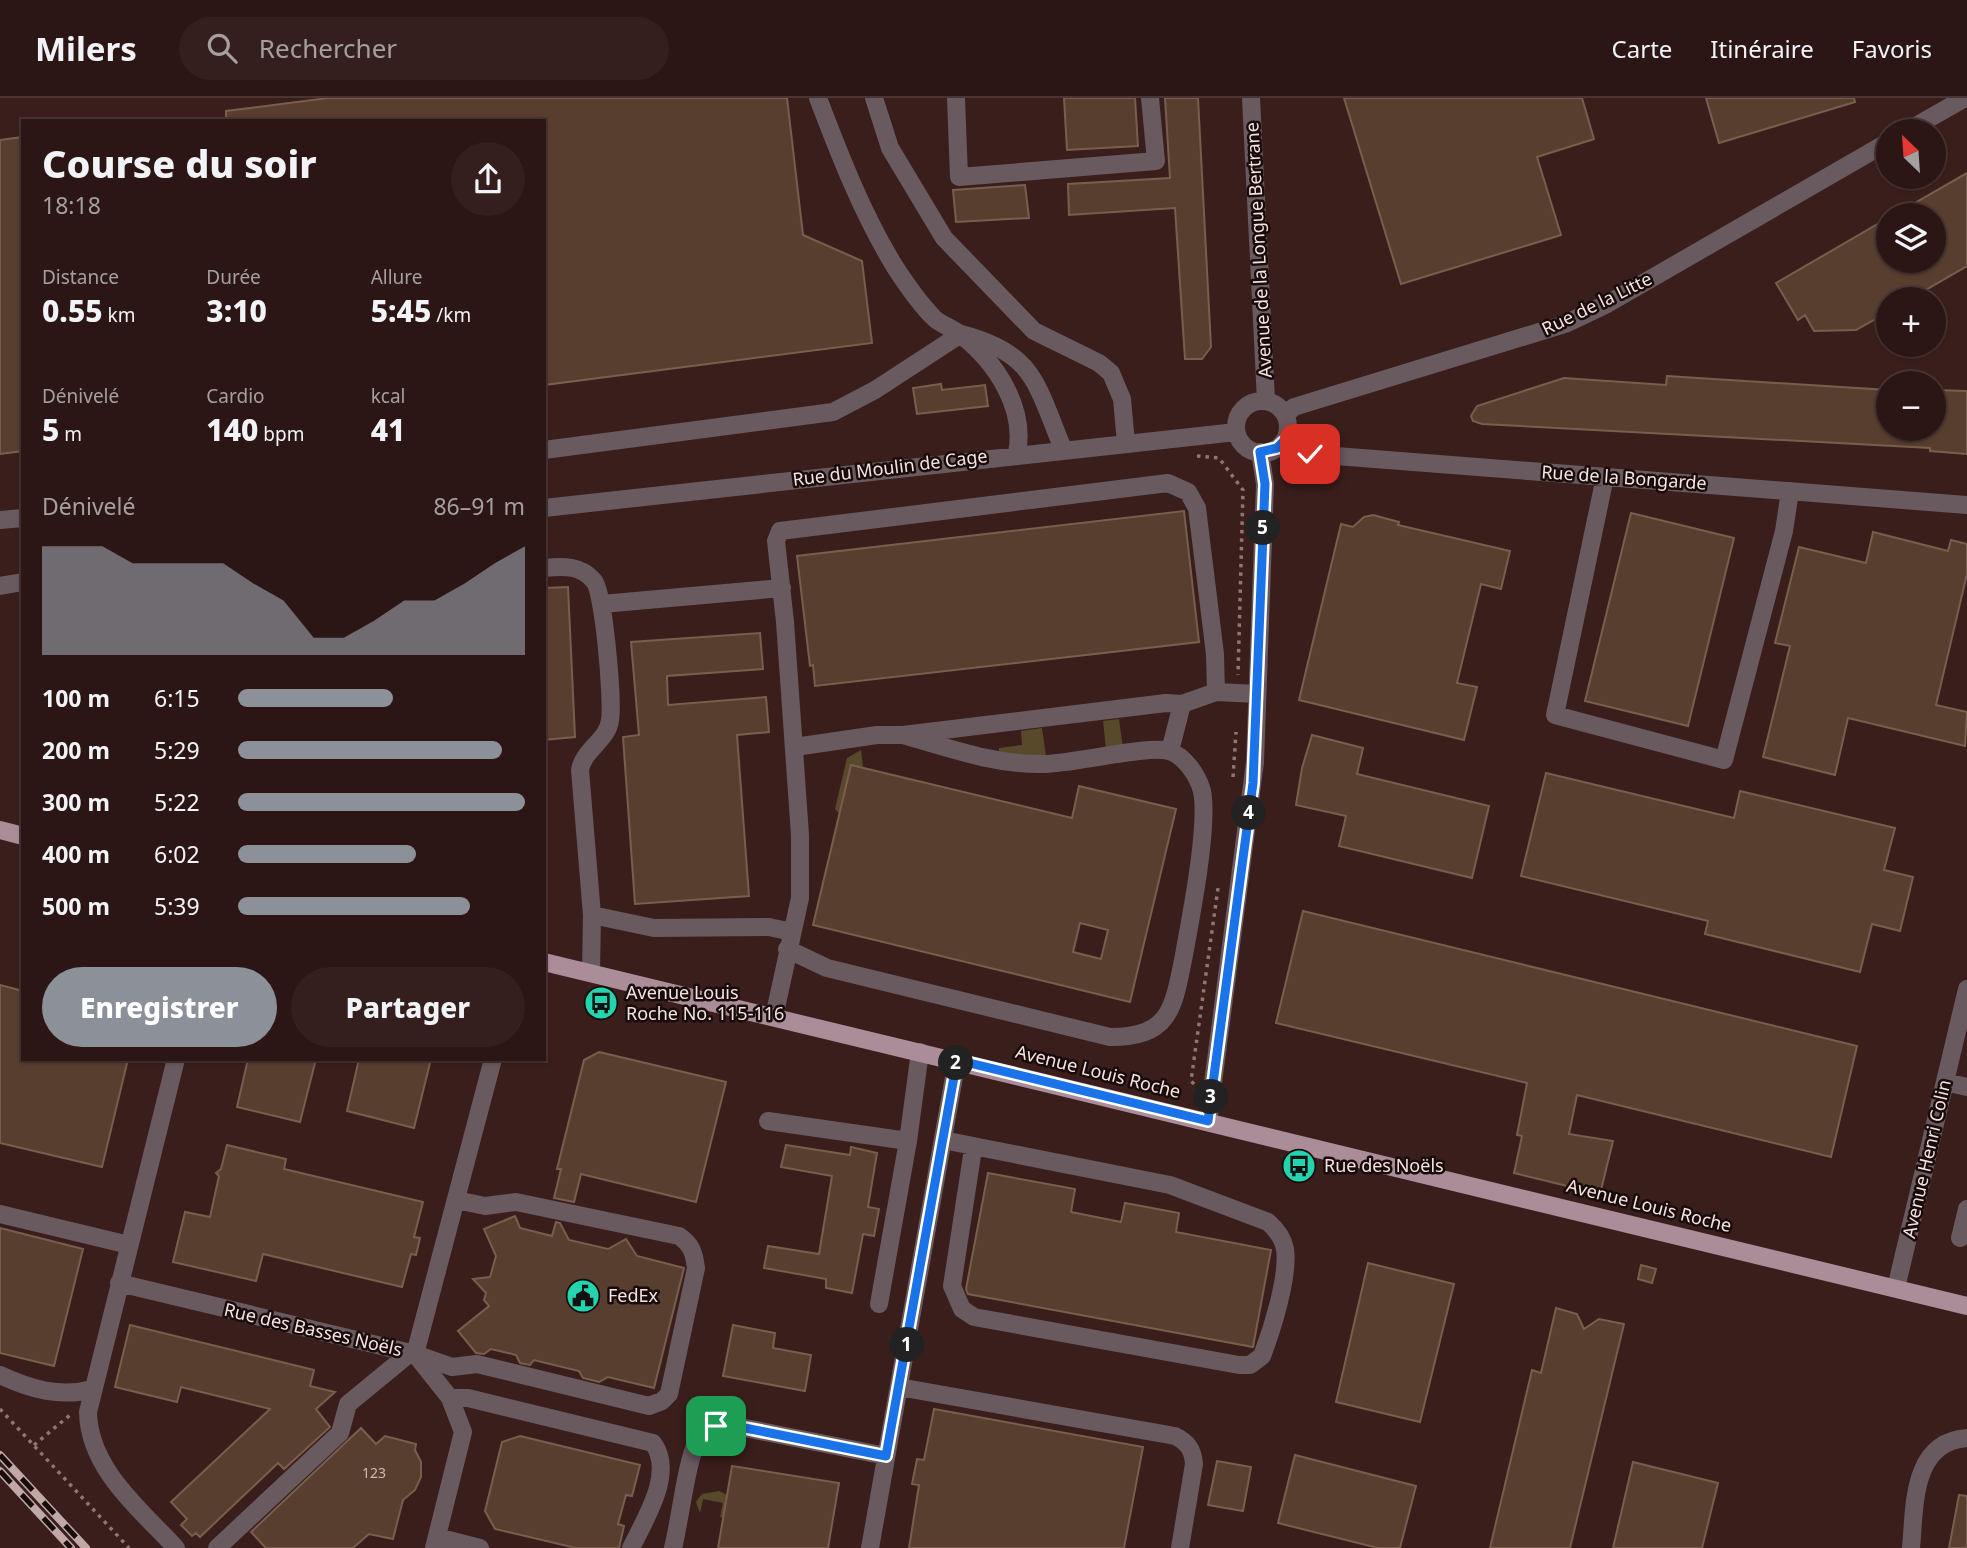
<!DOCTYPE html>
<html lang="fr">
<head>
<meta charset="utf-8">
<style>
  :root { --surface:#2c1615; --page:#341f1e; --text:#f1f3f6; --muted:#a69fa0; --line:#483534; --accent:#8c9099 }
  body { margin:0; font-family:"Noto Sans",sans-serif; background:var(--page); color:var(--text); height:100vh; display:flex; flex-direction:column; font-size:26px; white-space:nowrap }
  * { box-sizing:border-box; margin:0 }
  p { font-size:23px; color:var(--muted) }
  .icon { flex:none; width:38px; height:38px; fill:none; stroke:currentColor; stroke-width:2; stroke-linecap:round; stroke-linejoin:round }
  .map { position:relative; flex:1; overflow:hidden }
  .drawer { position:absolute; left:21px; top:21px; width:525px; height:942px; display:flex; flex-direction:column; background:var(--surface); border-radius:0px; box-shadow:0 2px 5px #0004,0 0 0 2px var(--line) }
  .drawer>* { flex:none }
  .needle { width:46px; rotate:335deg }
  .tools { position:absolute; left:1876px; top:21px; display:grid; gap:14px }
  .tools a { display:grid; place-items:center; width:70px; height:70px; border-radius:50%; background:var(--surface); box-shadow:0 2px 5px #0004,0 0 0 2px var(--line); font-size:35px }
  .pin { position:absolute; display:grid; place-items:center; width:60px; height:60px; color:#fff; margin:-30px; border-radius:14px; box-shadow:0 4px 10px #0006 }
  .km { position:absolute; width:35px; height:35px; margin:-18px; border-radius:50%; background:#222; color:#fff; font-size:19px; line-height:35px; text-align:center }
  .round { display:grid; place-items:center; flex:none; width:74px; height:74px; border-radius:37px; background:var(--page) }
  .headline { display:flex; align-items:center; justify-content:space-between; height:119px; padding:0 21px }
  h1 { font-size:38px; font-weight:800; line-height:52px }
  .metrics { display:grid; grid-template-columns:repeat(3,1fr); gap:10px; height:119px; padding:7px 21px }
  .metrics div { display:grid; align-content:center }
  .metrics b { font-size:30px; font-weight:800 }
  .metrics small { font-size:19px; font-weight:400 }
  .metrics p { font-size:19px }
  .chart { height:196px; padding:14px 21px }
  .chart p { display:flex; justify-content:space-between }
  .chart svg { width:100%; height:126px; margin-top:7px; fill:var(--accent); opacity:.7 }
  .button { display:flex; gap:14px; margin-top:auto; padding:14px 21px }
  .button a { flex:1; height:80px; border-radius:42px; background:var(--accent); color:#fff; font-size:28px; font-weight:800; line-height:80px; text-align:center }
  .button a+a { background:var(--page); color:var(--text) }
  ul { padding:0 21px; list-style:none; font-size:23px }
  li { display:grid; grid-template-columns:112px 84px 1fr; align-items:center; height:52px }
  li i { height:18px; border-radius:9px; background:var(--accent) }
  header { display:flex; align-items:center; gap:42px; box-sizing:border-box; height:98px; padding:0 35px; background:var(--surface); border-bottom:2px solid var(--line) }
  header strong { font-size:33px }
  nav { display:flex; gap:38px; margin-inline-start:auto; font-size:24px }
  .search { width:490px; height:63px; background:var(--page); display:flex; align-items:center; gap:18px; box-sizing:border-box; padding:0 24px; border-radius:38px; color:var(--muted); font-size:26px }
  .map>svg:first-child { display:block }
</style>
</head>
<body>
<header>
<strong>Milers</strong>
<div class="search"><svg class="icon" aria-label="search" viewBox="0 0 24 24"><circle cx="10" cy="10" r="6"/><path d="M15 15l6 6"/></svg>Rechercher</div>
<nav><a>Carte</a><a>Itinéraire</a><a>Favoris</a></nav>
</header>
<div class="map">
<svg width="1967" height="1450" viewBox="0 0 1967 1450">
  <rect width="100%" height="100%" fill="#3a1e1c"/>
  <!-- green -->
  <path fill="#57492a" d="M1119 621 1123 650 1106 651 1103 623Z
    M1042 630 1046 658 1028 661 999 654V650L1022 647 1021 633Z
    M861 652 863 669 851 667 840 716 835 711 847 660Z
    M719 1393 727 1397 723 1420 720 1419 723 1405 703 1401 700 1415 696 1404 702 1396Z"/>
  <!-- building -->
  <path fill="#583e2e" stroke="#795e4d" stroke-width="2" fill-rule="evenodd" d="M328 0H787L803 137 862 163 872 245 544 287V23H226V13Z
    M1064 0H1135L1138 48 1067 52Z
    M1165 0H1198L1211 249 1202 261H1185L1175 110 1069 117 1068 86 1170 80Z
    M1344 0H1582L1594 41 1537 59 1561 137 1401 186Z
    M1706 0H1854L1855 4 1719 45Z
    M23 39V353L0 356V42Z
    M1967 75V168L1910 201H1888V214L1856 232 1814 233 1805 217 1798 222 1776 185 1888 120V163H1934V117H1894Z
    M1025 87 1029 120 956 124 953 92Z
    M1667 278 1888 292V331H1934V292L1967 293V356L1930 353V350L1482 326 1473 323 1471 318 1477 308 1564 280 1666 287Z
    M941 286 942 292 985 287 988 308 917 316 913 290Z
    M1184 413 1199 544 815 588 813 567 810 568 797 458Z
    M1631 415 1734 440 1688 628 1585 603Z
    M1373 417 1399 424 1398 427 1510 453 1501 491 1481 486 1457 585 1477 589 1464 642 1299 602 1341 426 1353 429 1364 419Z
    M1873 434 1948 453 1951 442 1967 446V476L1936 607 1967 614 1965 648 1848 620 1835 677 1763 659 1790 548 1775 545 1799 449 1866 465Z
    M568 489 575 639 544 642V490Z
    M760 535 763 571 667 578 668 607 766 599 769 634 737 637 749 798 635 806 623 639 639 637 631 544Z
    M1312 637 1363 650 1357 676 1489 708 1472 780 1339 748 1346 718 1296 707 1302 670Z
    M851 667 1072 720 1079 688 1176 711 1130 904 813 827ZM1080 825 1108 832 1101 861 1073 854Z
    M1546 675 1734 720 1740 693 1895 730 1884 772 1913 779 1900 833 1872 826 1860 874 1705 836 1708 823 1521 778Z
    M1303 813 1857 948 1831 1059 1577 997 1569 1036 1613 1043 1600 1096 1514 1075 1522 1038 1517 1037 1527 985 1276 925Z
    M0 887 23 893V961H128L102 1069 0 1045Z
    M599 954 726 984 696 1104 581 1076 574 1104 554 1100 561 1071H557L584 962Z
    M248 961H316L300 1024 237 1009Z
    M359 961H431L414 1030 347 1013Z
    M227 1047 286 1061 284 1071 423 1104 414 1139 420 1140 416 1157 411 1156 402 1189 263 1156 256 1183 173 1164 185 1114 210 1119 219 1078 216 1075 221 1071Z
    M786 1047 850 1057 851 1049 877 1055 868 1109 879 1111 874 1138 863 1136 852 1195 826 1190V1181L764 1170 768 1148 819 1156 832 1078 781 1069Z
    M988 1075 1075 1091 1071 1114 1121 1124 1125 1105 1179 1115 1176 1134 1271 1152 1253 1249 968 1196 966 1191Z
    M515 1118 520 1130 552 1138 556 1124 560 1125 569 1142 608 1151 626 1141 637 1158 684 1170 654 1290 608 1279 599 1284 583 1280 579 1273 534 1262 530 1267 520 1265 516 1257 491 1251 484 1256 476 1255 458 1233 489 1208 484 1202 486 1195 473 1181 490 1179 496 1158 484 1131Z
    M0 1130 83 1151 54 1268 0 1255Z
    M1368 1165 1454 1186 1420 1324 1336 1304Z
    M1641 1167 1656 1171 1652 1185 1638 1181Z
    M1556 1210 1577 1216 1584 1231 1599 1221 1624 1226 1570 1450H1490L1532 1272 1541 1275Z
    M130 1227 314 1272 310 1288 335 1294 316 1311 330 1329 284 1371 278 1365 200 1439 196 1435 192 1438 181 1427 187 1421 171 1404 270 1311 181 1289 177 1304 115 1289Z
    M733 1227 775 1235 773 1250 811 1257 805 1293 723 1278Z
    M934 1311 1143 1349 1124 1450H909L919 1387 912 1386 917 1361 924 1362Z
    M361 1330 376 1346 385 1338 416 1346 415 1352 421 1364V1379L415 1392 403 1402 393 1441 369 1436 353 1450H266L251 1434Z
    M520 1338 640 1367 632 1398 626 1397 618 1426 624 1428 619 1450H576L495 1431 485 1413 502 1344Z
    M1295 1357 1416 1388 1400 1450H1378L1278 1425Z
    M1217 1363 1251 1369 1243 1413 1208 1407Z
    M1633 1364 1718 1385 1702 1450H1613Z
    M732 1368 839 1385 828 1450H718Z
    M1959 1397 1967 1398V1450H1949Z"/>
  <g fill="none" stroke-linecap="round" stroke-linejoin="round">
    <!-- path -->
    <path stroke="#8e7674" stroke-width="3.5" stroke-dasharray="3.5 5" stroke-linecap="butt" d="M1197 358 1219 360 1243 392 1238 577
      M1233 679 1236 634
      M1194 986 1191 983 1218 790
      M0 1311 129 1450
      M34 1347 70 1317"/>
    <!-- minor -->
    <path stroke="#695a5f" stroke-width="18" d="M818 0C840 58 863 117 895 169 906 186 920 206 934 220 941 227 953 230 961 237 996 264 1026 310 1017 355
      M874 0 890 50 944 140 1034 233 1099 265 1111 275 1122 301 1126 345
      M956 0 959 79 1156 63 1150 0
      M1251 0 1266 303
      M1907 33 1965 0
      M1236 329a26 26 0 1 1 52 0a26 26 0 1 1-52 0Z
      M1285 317 1294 309 1565 226 1607 206 1888 44
      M1283 344 1310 356 1967 407
      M544 352 833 314 875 292 961 236C1035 255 1036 286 1063 351
      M1605 379 1555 617 1724 662 1784 433 1790 393
      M544 410 1236 334
      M0 422 23 420
      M544 470C563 468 581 467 594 483 604 494 613 603 610 622 608 642 583 652 580 672L592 817
      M0 488 23 484
      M602 506 782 490
      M795 649 877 637H903L1166 605 1182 606
      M1170 653 1182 606 1216 594 1257 596
      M787 851 827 870 1110 939C1169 939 1173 912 1183 862 1190 824 1209 728 1202 693 1198 678 1185 658 1169 653 1148 647 1072 666 1043 666 995 667 949 650 903 637
      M591 874 592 817 654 830 769 829 792 834
      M774 919 800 800V737L785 524 776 443 780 433 1168 385 1188 394 1197 410 1215 556 1216 594
      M1945 984 1967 989
      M768 1023 908 1043 920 954
      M1208 1023 1255 664 1265 386 1260 354
      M943 1042 1170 1087 1268 1124C1276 1131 1283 1140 1285 1151 1289 1178 1272 1232 1262 1258L1250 1267H1239L974 1219 962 1211 952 1188 973 1051
      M0 1116 129 1147
      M1960 1140 1967 1111
      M119 1185 415 1256 452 1269 477 1266 649 1308 662 1303 669 1296 696 1170C694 1155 692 1147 679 1138L516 1104 485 1108 456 1102
      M1896 1190 1967 891
      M879 1206 908 1043
      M415 1256 493 961
      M415 1256 450 1300 463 1334 434 1450
      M0 1277C30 1291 60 1300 93 1291
      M899 1289 1175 1338C1187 1344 1193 1351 1194 1366L1180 1450
      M450 1300H468L653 1345C675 1375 645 1421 631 1450
      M437 1439 480 1450
      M176 1450C140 1411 89 1371 88 1314L176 961
      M217 1450 340 1335 348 1306 410 1255
      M673 1450C680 1423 686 1365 697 1343 703 1331 717 1327 730 1327L886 1358
      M870 1450 957 962
      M1911 1450C1915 1409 1911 1344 1967 1340"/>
    <!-- major -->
    <path stroke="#aa8d98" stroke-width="18" d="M0 732 23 738
      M544 864 1967 1208"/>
    <defs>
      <path id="rail" d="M0 1357 86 1450
        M0 1373 71 1450"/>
    </defs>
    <!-- rail casing -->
    <use href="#rail" stroke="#bfa8a6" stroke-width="8"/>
    <!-- rail -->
    <use href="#rail" stroke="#180c0b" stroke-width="5" stroke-dasharray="16" stroke-linecap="butt"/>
  </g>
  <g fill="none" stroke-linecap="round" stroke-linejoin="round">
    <defs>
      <path id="route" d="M716 1328 730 1327 886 1358 957 962 1208 1023 1253 685 1265 386 1260 354 1277 350 1283 344 1310 356"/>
    </defs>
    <!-- route casing -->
    <use href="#route" stroke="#fff" stroke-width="14"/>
    <!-- route -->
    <use href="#route" stroke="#1a73e8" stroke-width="9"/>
  </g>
  <!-- icons -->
  <defs>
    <symbol id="bus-disc" viewBox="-11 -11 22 22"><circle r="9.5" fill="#22d5af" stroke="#180c0b"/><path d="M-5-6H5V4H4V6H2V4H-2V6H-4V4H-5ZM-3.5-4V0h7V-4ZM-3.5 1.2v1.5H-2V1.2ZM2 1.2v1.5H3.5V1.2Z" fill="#111"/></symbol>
    <symbol id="civic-disc" viewBox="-11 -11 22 22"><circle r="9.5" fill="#22d5af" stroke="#180c0b"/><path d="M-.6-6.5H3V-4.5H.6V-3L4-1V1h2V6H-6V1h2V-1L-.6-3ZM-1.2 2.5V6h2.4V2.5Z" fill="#111"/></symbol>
  </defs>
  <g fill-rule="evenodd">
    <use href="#bus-disc" x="582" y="886" width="38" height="38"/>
    <use href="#bus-disc" x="1280" y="1049" width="38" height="38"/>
    <use href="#civic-disc" x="564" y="1179" width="38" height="38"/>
  </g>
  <g text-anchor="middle" stroke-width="5" stroke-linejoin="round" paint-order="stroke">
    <!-- number labels -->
    <g font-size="14" fill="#ceb9b4">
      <text x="374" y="1380">123</text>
    </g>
    <!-- street labels -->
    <g font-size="18" fill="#f6e2e0" stroke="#180c0b">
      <text transform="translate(1259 152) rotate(-93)" y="6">Avenue de la Longue Bertrane</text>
      <text transform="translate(1597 206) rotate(-26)" y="6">Rue de la Litte</text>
      <text transform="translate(890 370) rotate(-7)" y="6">Rue du Moulin de Cage</text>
      <text transform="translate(1624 380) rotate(4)" y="6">Rue de la Bongarde</text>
      <text transform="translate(1098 974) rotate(14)" y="6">Avenue Louis Roche</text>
      <text transform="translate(1927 1061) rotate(-77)" y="6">Avenue Henri Colin</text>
      <text transform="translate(1649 1108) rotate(14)" y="6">Avenue Louis Roche</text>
      <text transform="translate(313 1232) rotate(13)" y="6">Rue des Basses Noëls</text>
    </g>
    <!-- poi labels -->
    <g font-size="18" fill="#f6e2e0" stroke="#180c0b" text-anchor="start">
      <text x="626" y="901">Avenue Louis<tspan x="626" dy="21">Roche No. 115-116</tspan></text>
      <text x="1324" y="1074">Rue des Noëls</text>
      <text x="608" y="1204">FedEx</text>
    </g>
  </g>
</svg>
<div class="tools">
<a><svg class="needle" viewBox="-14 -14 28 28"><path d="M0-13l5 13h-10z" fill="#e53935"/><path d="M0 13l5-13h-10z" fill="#a69fa0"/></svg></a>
<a><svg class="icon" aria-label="layers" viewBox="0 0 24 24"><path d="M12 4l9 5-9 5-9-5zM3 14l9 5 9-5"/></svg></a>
<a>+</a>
<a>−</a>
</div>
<div class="pin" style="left:716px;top:1328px;background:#1e9e55"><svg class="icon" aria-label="arrive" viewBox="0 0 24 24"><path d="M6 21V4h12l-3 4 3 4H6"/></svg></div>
<div class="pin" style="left:1310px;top:356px;background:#d93025"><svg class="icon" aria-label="check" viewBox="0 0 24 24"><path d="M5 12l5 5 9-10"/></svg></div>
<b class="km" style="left:907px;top:1247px">1</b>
<b class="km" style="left:956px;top:965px">2</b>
<b class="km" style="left:1211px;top:999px">3</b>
<b class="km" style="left:1249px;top:715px">4</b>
<b class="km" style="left:1263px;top:430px">5</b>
<section class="drawer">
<div class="headline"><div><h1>Course du soir</h1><p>18:18</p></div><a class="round"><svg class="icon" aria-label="share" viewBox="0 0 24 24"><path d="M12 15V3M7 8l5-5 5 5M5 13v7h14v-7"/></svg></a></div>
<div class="metrics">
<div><p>Distance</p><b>0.55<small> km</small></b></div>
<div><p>Durée</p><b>3:10</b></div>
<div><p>Allure</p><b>5:45<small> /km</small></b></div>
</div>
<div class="metrics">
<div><p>Dénivelé</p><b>5<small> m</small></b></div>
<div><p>Cardio</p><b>140<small> bpm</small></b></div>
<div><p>kcal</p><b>41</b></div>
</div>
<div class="chart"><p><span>Dénivelé</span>86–91 m</p>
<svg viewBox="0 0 160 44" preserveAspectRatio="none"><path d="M0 44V6L10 6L20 6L30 12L40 12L50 12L60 12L70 19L80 25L90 38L100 38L110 32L120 25L130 25L140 19L150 12L160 6V44z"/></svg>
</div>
<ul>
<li><b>100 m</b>6:15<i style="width:54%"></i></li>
<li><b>200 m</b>5:29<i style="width:92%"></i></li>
<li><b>300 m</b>5:22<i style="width:100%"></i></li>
<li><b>400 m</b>6:02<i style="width:62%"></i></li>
<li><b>500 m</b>5:39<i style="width:81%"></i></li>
</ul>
<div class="button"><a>Enregistrer</a><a>Partager</a></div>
</section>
</div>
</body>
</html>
